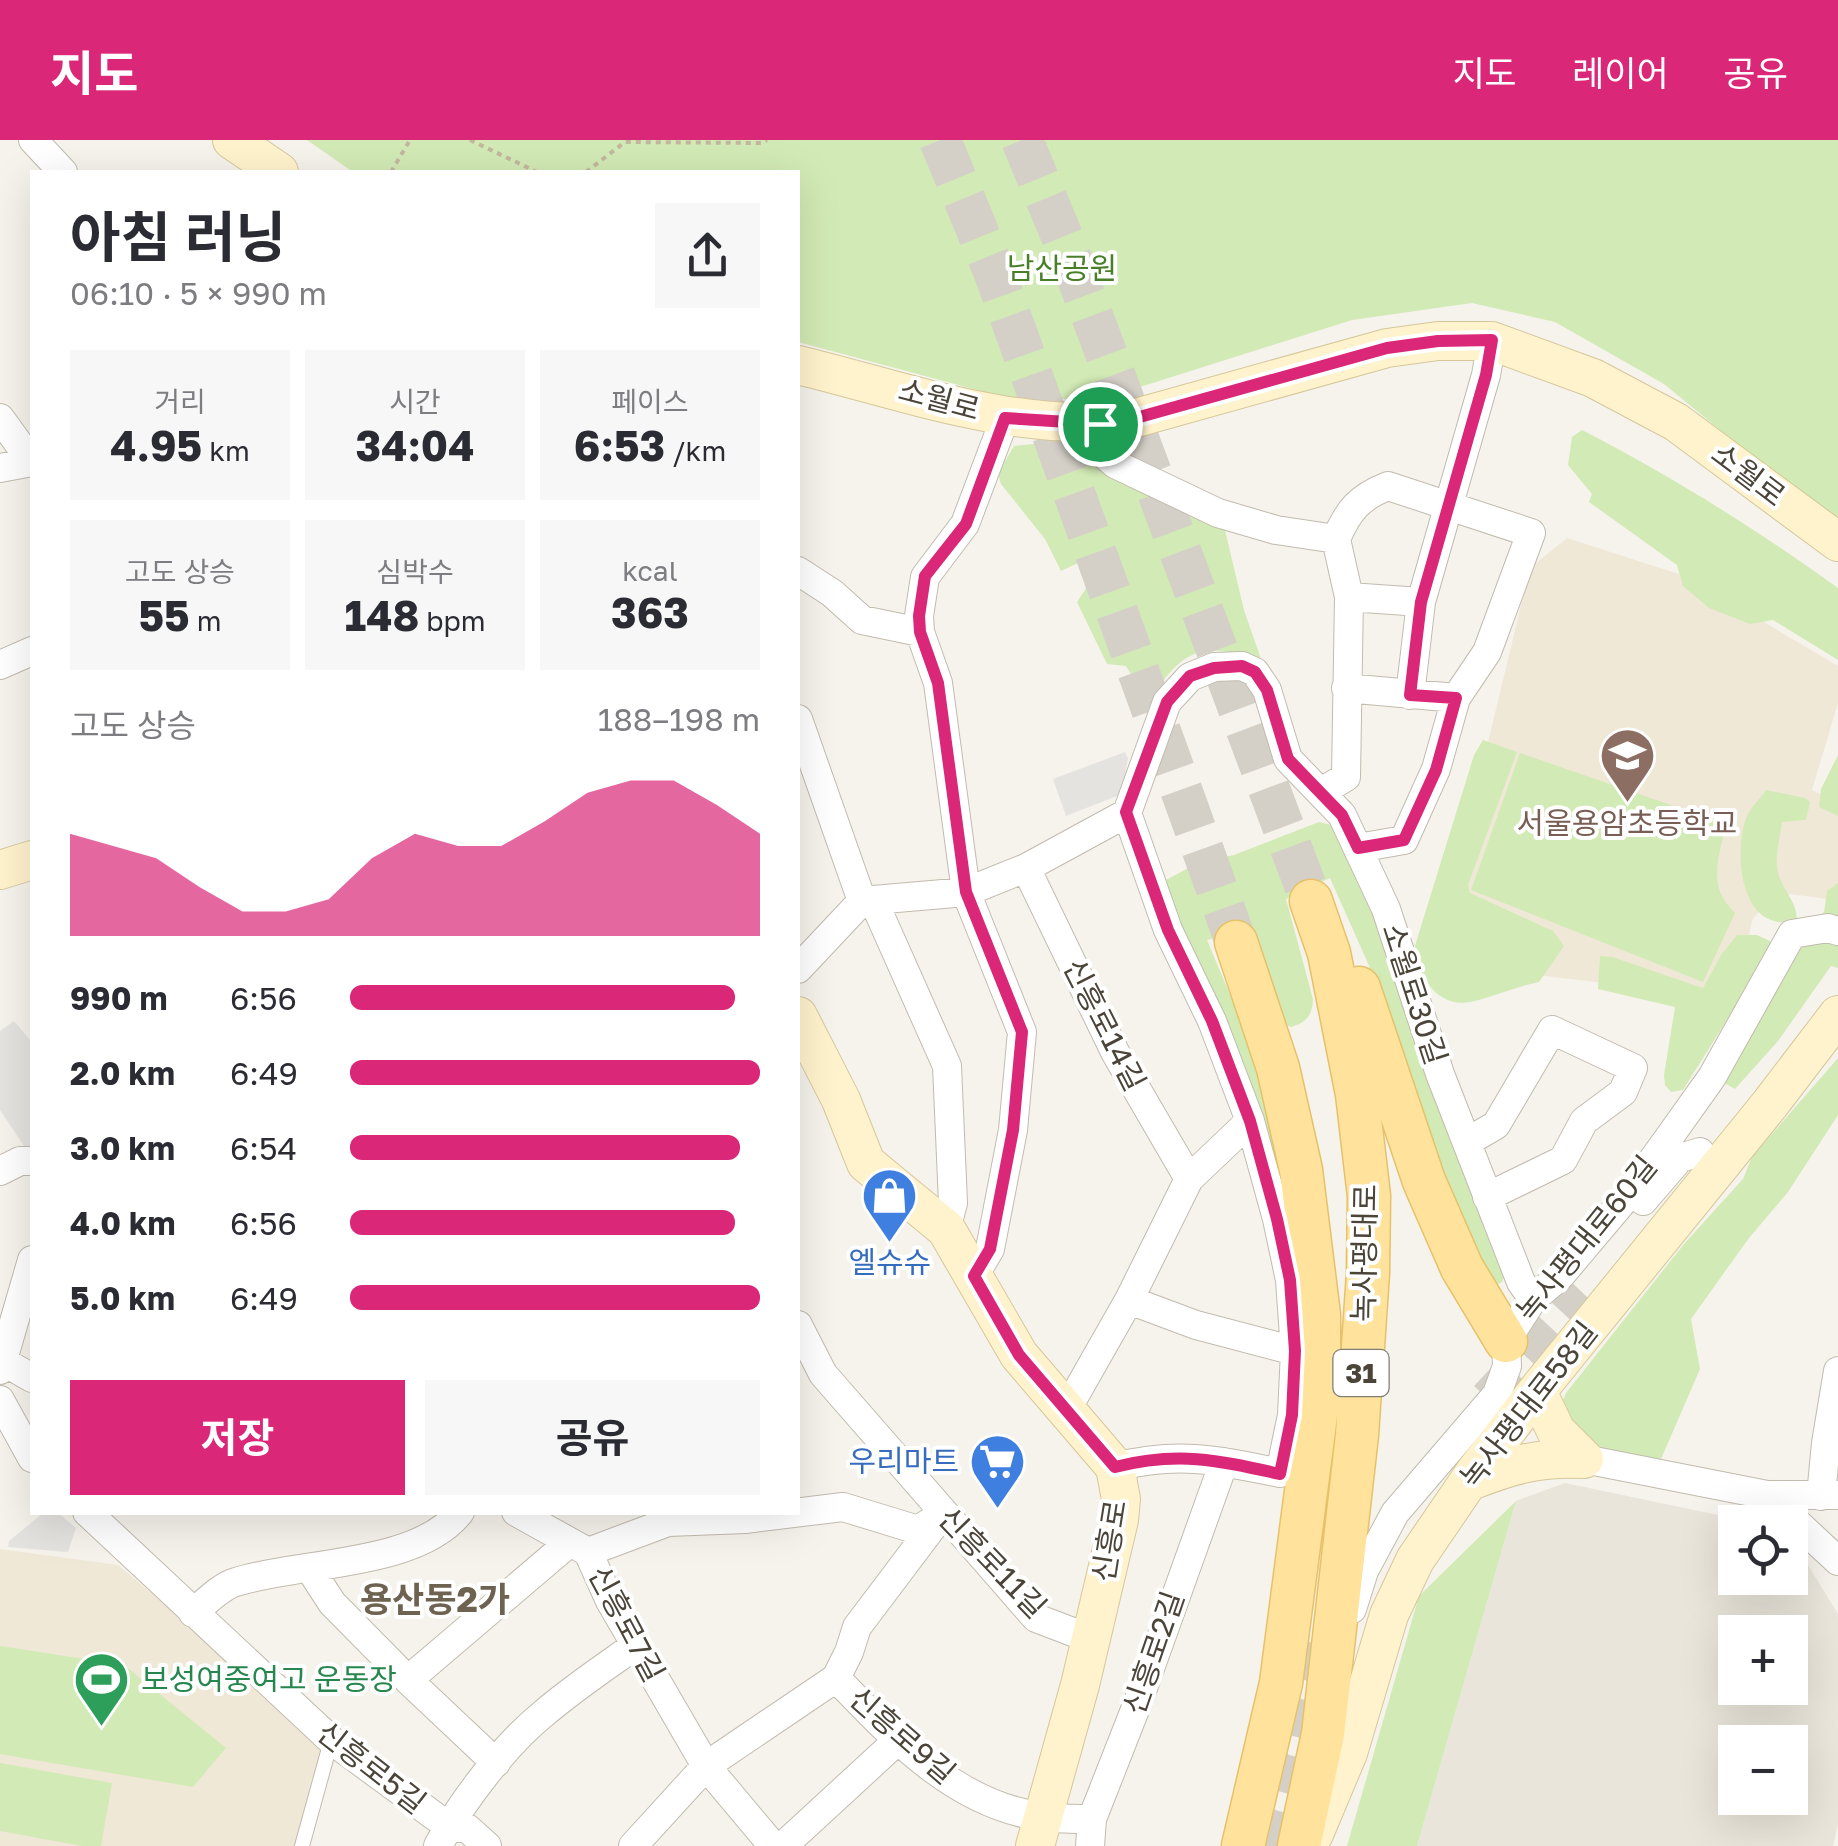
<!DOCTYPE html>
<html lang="ko">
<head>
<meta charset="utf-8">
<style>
  :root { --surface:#fff; --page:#f7f7f7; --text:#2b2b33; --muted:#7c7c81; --accent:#db2777 }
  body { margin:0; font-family:"Golos Text","Noto Sans KR",sans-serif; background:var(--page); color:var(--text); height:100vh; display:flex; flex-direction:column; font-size:38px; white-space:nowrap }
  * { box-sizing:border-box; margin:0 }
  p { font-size:32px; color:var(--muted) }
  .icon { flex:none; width:55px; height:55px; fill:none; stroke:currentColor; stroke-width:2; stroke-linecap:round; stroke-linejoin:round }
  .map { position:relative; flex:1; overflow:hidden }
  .sheet { position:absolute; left:30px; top:30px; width:770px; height:1345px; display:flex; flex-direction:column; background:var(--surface); border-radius:0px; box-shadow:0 10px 40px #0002 }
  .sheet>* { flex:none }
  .tools { position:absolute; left:1718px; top:1365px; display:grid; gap:20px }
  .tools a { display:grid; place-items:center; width:90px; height:90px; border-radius:0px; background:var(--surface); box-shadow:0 10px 40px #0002; font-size:50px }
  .pin { position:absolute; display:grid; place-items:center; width:85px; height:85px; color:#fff; margin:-42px; border:5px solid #fff; border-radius:50%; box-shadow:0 2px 10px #0007 }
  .round { display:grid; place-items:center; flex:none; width:105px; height:105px; border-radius:0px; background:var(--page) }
  .headline { display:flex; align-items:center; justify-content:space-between; height:170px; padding:0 40px }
  h1 { font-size:55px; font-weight:700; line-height:75px }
  .stats { display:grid; grid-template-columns:repeat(3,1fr); gap:15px; height:170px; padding:10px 40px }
  .stats div { display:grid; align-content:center; border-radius:0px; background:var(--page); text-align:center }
  .stats b { font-size:42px; font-weight:700 }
  .stats small { font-size:28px; font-weight:400 }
  .stats p { font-size:28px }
  .chart { height:280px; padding:20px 40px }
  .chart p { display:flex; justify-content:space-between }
  .chart svg { width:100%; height:180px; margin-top:10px; fill:var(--accent); opacity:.7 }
  .button { display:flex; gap:20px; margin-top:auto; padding:20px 40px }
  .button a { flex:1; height:115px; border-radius:0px; background:var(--accent); color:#fff; font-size:40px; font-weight:700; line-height:115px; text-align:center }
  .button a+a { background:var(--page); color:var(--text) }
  ul { padding:0 40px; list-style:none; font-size:32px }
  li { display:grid; grid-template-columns:160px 120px 1fr; align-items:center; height:75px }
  li i { height:25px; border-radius:12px; background:var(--accent) }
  header { display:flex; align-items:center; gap:60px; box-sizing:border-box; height:140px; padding:0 50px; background:var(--accent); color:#fff }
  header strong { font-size:48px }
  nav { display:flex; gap:55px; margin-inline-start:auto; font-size:35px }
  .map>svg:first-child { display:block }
</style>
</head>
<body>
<header>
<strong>지도</strong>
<nav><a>지도</a><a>레이어</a><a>공유</a></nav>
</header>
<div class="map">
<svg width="1838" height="1706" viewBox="0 0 1838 1706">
  <rect width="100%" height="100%" fill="#f6f3ec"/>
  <!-- residential -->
  <path fill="#eae5da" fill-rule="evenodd" d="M1565 1343 1742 1380 1746 1382H1735V1438H1790V1413L1808 1425 1838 1474V1684L1833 1706H1417L1516 1361ZM1735 1492H1790V1548H1735ZM1735 1602H1790V1658H1735Z"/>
  <!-- education -->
  <path fill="#efe8d6" d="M1567 398 1688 437 1838 526V563L1812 650 1838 663V748L1826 759 1776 752 1752 780 1747 806 1712 856 1545 836 1426 815 1477 648 1530 428Z
    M0 1409 118 1425 321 1598 330 1608 298 1706H0Z"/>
  <!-- green -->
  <path fill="#d2eab5" d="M307 0H1838V387L1664 244 1555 182 1472 163 1352 180 1102 259H1011L798 202V32H353Z
    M1582 290C1671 336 1758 390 1838 448V520L1773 480 1750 484 1709 468 1683 446 1677 425 1589 362 1592 354 1568 325 1572 297Z
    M1034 304 1062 312 1224 386 1244 470 1262 522C1200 499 1183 510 1148 562L1126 526 1107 524 1077 462 1089 444 1078 423 1061 431 1045 399 1001 344 998 333 1014 306Z
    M1483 600 1517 612 1468 745 1470 753 1553 791 1564 806 1539 842C1515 847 1493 857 1470 862 1438 868 1417 836 1414 809L1474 615Z
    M1520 613 1726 684C1719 719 1706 746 1735 773L1703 842 1471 750Z
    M1838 615V676L1819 667 1821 649Z
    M1766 650 1805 658 1810 662 1806 680 1782 682C1780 698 1774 718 1778 733 1783 751 1797 761 1797 780 1741 797 1732 713 1747 676 1751 667 1761 658 1766 650Z
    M1319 682 1336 686 1380 787 1505 1133 1502 1142 1495 1146 1458 1086 1386 864 1330 738 1286 759 1313 859C1312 876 1307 882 1291 887L1280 882 1247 789 1207 800 1262 931 1293 1082 1162 742 1200 722 1234 715Z
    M1838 743V828L1831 826 1778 901 1735 949 1726 944 1722 935 1811 784 1824 772 1827 751Z
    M1737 795H1757L1770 801V811L1683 950 1671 952 1665 945 1664 935 1675 867 1598 849 1600 816 1612 817 1703 848 1721 815Z
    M1838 918V975L1788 1052 1749 1098 1691 1179 1700 1229 1661 1319 1639 1316 1634 1322 1590 1311 1557 1275 1566 1253 1684 1104 1743 1039 1752 1017Z
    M1516 1361 1417 1706H1347L1419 1456Z
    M0 1506 124 1525 226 1608 193 1647 0 1614Z
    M0 1623 112 1643 101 1706H82L0 1691Z"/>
  <!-- parking -->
  <path fill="#e5e3e0" d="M1125 612 1128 618 1122 654 1066 676 1053 639Z
    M14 881 32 902V1012H28L0 970V891Z
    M43 1373H58L76 1388 68 1412 8 1407 9 1401Z"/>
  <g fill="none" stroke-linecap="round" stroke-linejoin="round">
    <!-- secondary-tunnel -->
    <path stroke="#d4d0c8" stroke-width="38" stroke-dasharray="38 19" stroke-linecap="butt" d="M1488 1259 1585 1155
      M1263 1706 1322 1495"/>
    <!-- primary-tunnel -->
    <path stroke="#d4d0c8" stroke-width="42" stroke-dasharray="42 21" stroke-linecap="butt" d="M940 0 994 131 1236 802
      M1022 0 1066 106 1311 761"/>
    <defs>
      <path id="lane" d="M302 1706 331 1601"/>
      <path id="street" d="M33 0 63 32
        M0 278 32 322 0 328
        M1067 282 1115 324 1218 373 1276 390 1336 399 1349 457 1346 637 1321 652
        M1336 399C1348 371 1359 357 1388 346L1531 393 1487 512 1456 558
        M798 431 832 453 862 480 920 492
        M1349 457 1421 462
        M0 525 32 511
        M1346 548 1456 558 1436 629 1404 700 1358 708
        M1410 555 1421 462 1486 235 1492 201
        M798 579 862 761
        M1026 728 1115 912 1189 1039
        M874 762 947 926 953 1063 946 1089
        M798 829 862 761 966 752 1026 728 1127 673 1167 562 1190 537 1214 527 1242 526 1255 532 1267 550 1288 619 1342 675 1386 769 1440 934 1521 1142 1533 1159
        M1467 1002 1496 985 1552 890 1633 928 1623 952 1584 981 1563 1020 1487 1057
        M0 1031 20 1021H32
        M1643 1061 1680 1018 1700 1012
        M974 1136 990 1109 1013 990 1022 892 966 752 938 543 920 492 919 476 925 437 965 384 1005 278
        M1129 1160 1196 1185 1295 1211
        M798 1185 823 1234 1036 1478 1091 1499
        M4 1222 32 1238
        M0 1230 32 1120
        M0 1260 32 1318
        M1067 1269 1129 1160 1189 1039 1250 981
        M1584 1319 1767 1355H1838
        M1115 1327C1179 1311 1217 1320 1280 1333L1292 1275 1295 1211 1290 1140 1277 1079 1250 981 1212 881 1168 790 1127 673
        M1767 1355 1838 1421
        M1821 1356 1826 1303 1838 1231
        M87 1372 331 1600 448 1686 467 1688 487 1706
        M516 1372 588 1412 610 1461 706 1626 773 1706
        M588 1412 668 1382 745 1379 843 1367 918 1390 938 1377
        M310 1429 332 1463 408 1540 570 1402
        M1352 1469 1364 1431 1395 1373 1497 1254 1507 1226 1506 1201 1533 1159 1560 1136 1624 1060 1670 996 1712 937 1792 794 1828 788 1838 791
        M193 1473C205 1463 221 1446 236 1442 298 1422 417 1427 460 1372
        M836 1538C894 1598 957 1667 1045 1677 1060 1679 1076 1679 1092 1679
        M408 1540 496 1623
        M438 1706C461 1662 505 1605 543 1574 572 1549 605 1527 636 1505
        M633 1706 706 1626 836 1538 849 1512 857 1487 943 1373
        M783 1706 897 1601
        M1090 1706 1092 1679 1138 1562 1224 1322"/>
      <path id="secondary" d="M232 0 279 32
        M798 225C905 251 1026 296 1136 278L1387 208 1438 201H1492L1593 238 1676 282 1838 402
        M0 730 32 720
        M798 876 841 960 866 1023 946 1089 1019 1215 1115 1327 1121 1359 1119 1380 1080 1545 1035 1706
        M1468 1342C1511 1325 1538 1317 1584 1319L1556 1291 1537 1251
        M1314 1694 1348 1613 1389 1475 1415 1420 1475 1332 1537 1251 1770 964 1838 875"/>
      <path id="primary" d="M1236 802 1278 928 1301 1030 1319 1175V1252L1281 1543 1243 1706
        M1359 848 1424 1041 1462 1128 1506 1201
        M1299 1706 1323 1594 1357 1295 1368 1133 1369 1056 1357 954 1329 813 1311 761"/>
    </defs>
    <!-- lane casing -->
    <use href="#lane" stroke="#c2bbae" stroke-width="16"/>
    <!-- street casing -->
    <use href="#street" stroke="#c2bbae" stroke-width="30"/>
    <!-- secondary casing -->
    <use href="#secondary" stroke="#d6c79b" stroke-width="40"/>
    <!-- primary casing -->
    <use href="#primary" stroke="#e6c16a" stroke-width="45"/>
    <!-- path -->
    <path stroke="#c4b79f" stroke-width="4" stroke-dasharray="5 5" stroke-linecap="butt" d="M470 0 537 32
      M391 32 410 0
      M586 32 625 2 761 3 767 0"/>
    <!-- lane -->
    <use href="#lane" stroke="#fff" stroke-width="14"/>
    <!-- street -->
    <use href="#street" stroke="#fff" stroke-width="28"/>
    <!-- secondary -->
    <use href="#secondary" stroke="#fff3cd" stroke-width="38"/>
    <!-- primary -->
    <use href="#primary" stroke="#ffe39c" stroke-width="42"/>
  </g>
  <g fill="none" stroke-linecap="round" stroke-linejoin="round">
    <defs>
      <path id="route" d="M1492 200 1486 235 1421 462 1410 555 1456 558 1436 630 1404 700 1358 708 1342 675 1288 619 1267 550 1255 532 1242 526 1214 528 1190 536 1167 562 1126 672 1168 790 1212 881 1250 981 1277 1079 1290 1140 1295 1211 1292 1275 1280 1334C1217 1320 1178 1311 1115 1327L1019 1215 974 1136 990 1109 1013 990 1022 892 966 752 938 543 920 492 919 476 925 436 966 384 1005 278 1100 284 1136 278 1387 208 1438 201Z"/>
    </defs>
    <!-- route casing -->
    <use href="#route" stroke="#fff" stroke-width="20"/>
    <!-- route -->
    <use href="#route" stroke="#db2777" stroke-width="12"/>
  </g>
  <!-- icons -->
  <defs>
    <symbol id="school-pin" viewBox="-11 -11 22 30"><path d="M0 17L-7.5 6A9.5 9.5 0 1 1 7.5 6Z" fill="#8d6e63" stroke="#fff"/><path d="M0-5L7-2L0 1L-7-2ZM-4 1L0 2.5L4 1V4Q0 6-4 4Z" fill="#fff"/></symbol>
    <symbol id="shop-pin" viewBox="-11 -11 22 30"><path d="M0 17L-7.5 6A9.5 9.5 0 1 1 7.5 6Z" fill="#3f7fe0" stroke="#fff"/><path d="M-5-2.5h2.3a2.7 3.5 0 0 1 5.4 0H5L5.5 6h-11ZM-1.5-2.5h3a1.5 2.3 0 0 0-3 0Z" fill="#fff"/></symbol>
    <symbol id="supermarket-pin" viewBox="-11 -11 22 30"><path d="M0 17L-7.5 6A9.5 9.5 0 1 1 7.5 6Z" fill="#3f7fe0" stroke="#fff"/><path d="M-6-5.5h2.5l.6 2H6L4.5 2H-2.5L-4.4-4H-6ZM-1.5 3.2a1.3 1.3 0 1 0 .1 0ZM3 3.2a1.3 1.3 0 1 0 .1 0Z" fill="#fff"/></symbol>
    <symbol id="stadium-pin" viewBox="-11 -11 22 30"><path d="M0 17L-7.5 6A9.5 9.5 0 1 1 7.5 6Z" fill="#2e9e5b" stroke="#fff"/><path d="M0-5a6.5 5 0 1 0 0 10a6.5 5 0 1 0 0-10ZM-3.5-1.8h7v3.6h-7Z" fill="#fff"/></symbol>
  </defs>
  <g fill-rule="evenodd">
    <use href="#school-pin" x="1596" y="584" width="63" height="86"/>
    <use href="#shop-pin" x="858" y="1024" width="63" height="86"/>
    <use href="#supermarket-pin" x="966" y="1290" width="63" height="86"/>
    <use href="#stadium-pin" x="70" y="1508" width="63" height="86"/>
  </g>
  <g text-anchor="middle" stroke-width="8" stroke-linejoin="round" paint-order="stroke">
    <!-- shield labels -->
    <rect fill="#fff" stroke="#817c74" stroke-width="2.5" x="1333.5" y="1210" width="55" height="46" rx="8"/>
    <g font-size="28" font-weight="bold" fill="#4b4439">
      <text x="1361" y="1243">31</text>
    </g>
    <!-- park labels -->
    <g font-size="30" fill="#4a7f2a" stroke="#fff">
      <text x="1062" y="139">남산공원</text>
    </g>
    <!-- street labels -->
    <g font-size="30" fill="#4b4439" stroke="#fff">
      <text transform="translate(939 260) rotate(15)" y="10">소월로</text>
      <text transform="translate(1748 335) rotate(37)" y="10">소월로</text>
      <text transform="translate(1414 854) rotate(72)" y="10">소월로30길</text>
      <text transform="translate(1104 885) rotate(63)" y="10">신흥로14길</text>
      <text transform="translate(1587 1099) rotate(-51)" y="10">녹사평대로60길</text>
      <text transform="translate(1365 1113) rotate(-89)" y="10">녹사평대로</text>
      <text transform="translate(1529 1265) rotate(-52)" y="10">녹사평대로58길</text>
      <text transform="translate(1110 1401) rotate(-81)" y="10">신흥로</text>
      <text transform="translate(992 1423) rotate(46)" y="10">신흥로11길</text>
      <text transform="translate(626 1484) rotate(62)" y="10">신흥로7길</text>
      <text transform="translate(1154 1513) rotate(-71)" y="10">신흥로2길</text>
      <text transform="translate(902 1596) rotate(41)" y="10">신흥로9길</text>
      <text transform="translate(371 1628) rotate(38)" y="10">신흥로5길</text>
    </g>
    <!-- education labels -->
    <g font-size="30" fill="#785e54" stroke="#fff">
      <text x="1627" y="694">서울용암초등학교</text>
    </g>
    <!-- shop labels -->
    <g font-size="30" fill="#366cbe" stroke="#fff">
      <text x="890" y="1133">엘슈슈</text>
      <text x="959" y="1332" text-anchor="end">우리마트</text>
    </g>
    <!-- leisure labels -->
    <g font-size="30" fill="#27864d" stroke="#fff" text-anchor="start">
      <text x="141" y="1550">보성여중여고 운동장</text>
    </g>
    <!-- quarter labels -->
    <g font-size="35" font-weight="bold" fill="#6e6250" stroke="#fff">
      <text x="435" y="1472">용산동2가</text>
    </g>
  </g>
</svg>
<div class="tools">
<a><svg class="icon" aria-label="locate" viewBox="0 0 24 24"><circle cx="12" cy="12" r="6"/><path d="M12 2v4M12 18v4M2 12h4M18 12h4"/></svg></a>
<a>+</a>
<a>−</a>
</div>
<div class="pin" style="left:1100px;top:284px;background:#1e9e55"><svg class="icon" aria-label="arrive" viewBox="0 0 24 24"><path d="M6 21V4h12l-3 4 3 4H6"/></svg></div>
<section class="sheet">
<div class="headline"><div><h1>아침 러닝</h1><p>06:10 · 5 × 990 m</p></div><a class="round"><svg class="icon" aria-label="share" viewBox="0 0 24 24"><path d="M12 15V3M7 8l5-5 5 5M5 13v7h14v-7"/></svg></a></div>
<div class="stats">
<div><p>거리</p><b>4.95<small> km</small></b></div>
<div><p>시간</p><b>34:04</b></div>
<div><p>페이스</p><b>6:53<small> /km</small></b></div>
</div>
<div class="stats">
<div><p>고도 상승</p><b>55<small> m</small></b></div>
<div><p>심박수</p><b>148<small> bpm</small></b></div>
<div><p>kcal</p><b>363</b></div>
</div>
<div class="chart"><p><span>고도 상승</span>188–198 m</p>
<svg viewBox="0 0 160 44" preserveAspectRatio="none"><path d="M0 44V19L10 22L20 25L30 32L40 38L50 38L60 35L70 25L80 19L90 22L100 22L110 16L120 9L130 6L140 6L150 12L160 19V44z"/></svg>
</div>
<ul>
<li><b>990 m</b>6:56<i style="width:94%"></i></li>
<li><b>2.0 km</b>6:49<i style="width:100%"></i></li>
<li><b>3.0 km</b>6:54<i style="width:95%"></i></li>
<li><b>4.0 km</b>6:56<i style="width:94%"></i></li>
<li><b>5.0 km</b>6:49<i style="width:100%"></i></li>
</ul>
<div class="button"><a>저장</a><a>공유</a></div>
</section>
</div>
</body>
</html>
